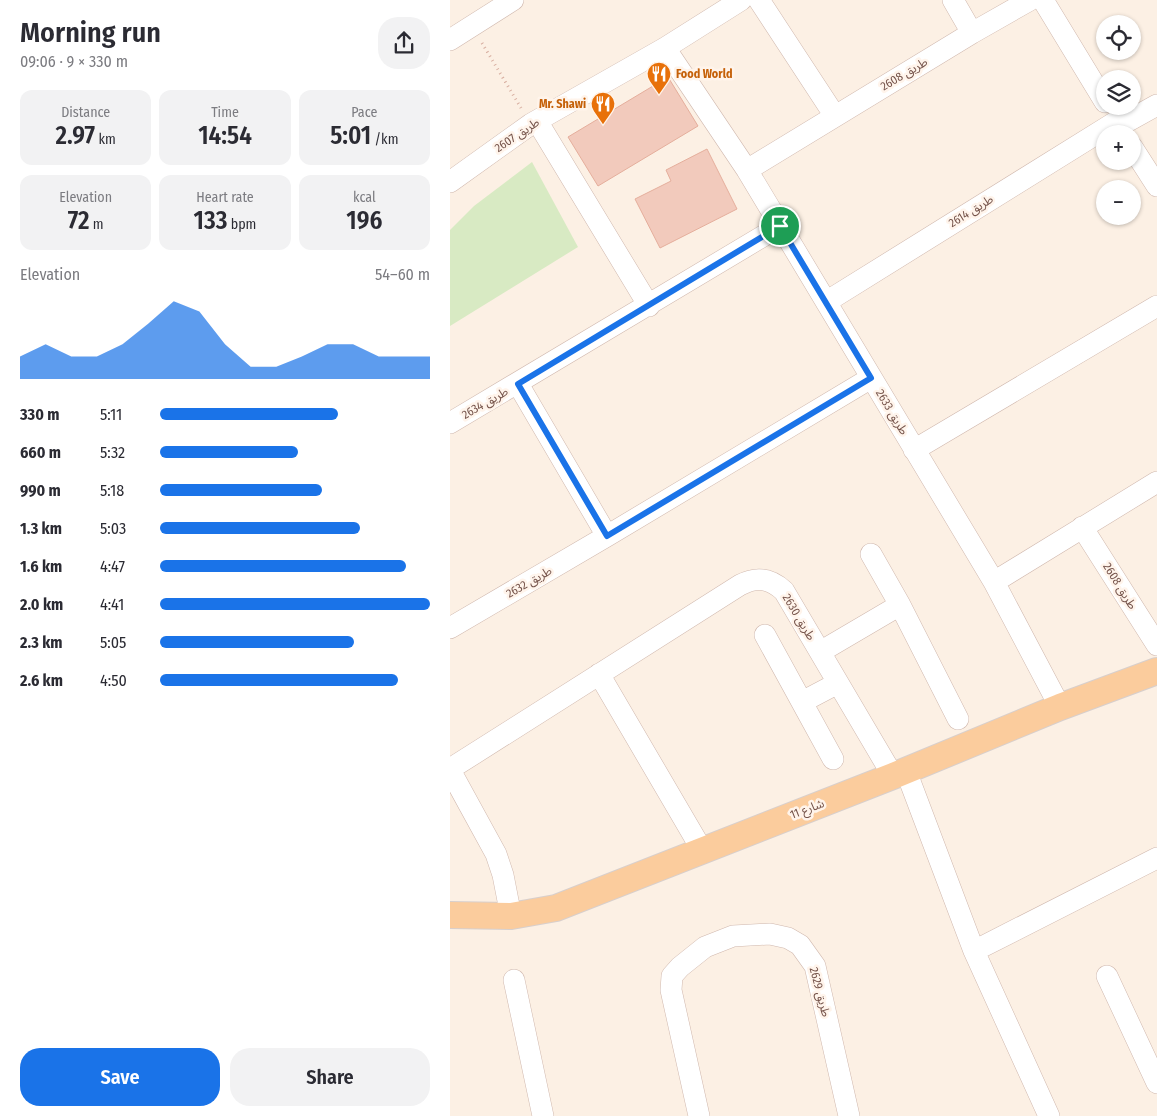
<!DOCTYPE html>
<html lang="en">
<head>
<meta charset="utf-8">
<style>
  :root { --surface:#fff; --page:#f2f2f3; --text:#2b2b33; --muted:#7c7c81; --accent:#1a73e8 }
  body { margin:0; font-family:"Fira Sans Condensed","Noto Sans Arabic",sans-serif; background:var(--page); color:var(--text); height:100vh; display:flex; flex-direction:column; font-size:19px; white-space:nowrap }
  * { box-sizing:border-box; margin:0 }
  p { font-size:16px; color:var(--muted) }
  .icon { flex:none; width:28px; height:28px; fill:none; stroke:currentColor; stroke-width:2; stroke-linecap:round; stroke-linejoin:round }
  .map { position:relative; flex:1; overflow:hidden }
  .drawer { display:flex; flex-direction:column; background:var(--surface); width:450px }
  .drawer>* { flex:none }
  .controls { position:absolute; left:646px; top:15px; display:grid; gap:10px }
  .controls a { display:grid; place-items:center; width:45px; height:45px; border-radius:50%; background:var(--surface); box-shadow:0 1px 4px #0004; font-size:25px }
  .pin { position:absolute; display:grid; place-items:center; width:42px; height:42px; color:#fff; margin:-21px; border:2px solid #fff; border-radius:50%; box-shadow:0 1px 5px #0007 }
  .round { display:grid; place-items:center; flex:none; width:52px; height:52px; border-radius:20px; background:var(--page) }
  .overview { display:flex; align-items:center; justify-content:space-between; height:85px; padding:0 20px }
  h1 { font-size:28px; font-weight:600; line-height:38px }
  .figures { display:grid; grid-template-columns:repeat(3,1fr); gap:8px; height:85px; padding:5px 20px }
  .figures div { display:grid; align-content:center; border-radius:12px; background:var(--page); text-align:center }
  .figures b { font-size:25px; font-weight:600 }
  .figures small { font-size:14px; font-weight:400 }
  .figures p { font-size:14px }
  .chart { height:140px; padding:10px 20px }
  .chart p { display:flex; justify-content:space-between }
  .chart svg { width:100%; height:90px; margin-top:5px; fill:var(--accent); opacity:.7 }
  .button { display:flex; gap:10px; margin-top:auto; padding:10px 20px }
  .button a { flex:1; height:58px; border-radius:20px; background:var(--accent); color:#fff; font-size:20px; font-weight:600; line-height:58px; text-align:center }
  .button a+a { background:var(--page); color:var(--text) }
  ul { padding:0 20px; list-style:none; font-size:16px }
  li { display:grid; grid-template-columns:80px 60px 1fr; align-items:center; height:38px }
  li i { height:12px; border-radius:6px; background:var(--accent) }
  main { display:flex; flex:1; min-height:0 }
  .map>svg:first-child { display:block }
</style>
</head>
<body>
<main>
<section class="drawer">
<div class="overview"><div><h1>Morning run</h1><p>09:06 · 9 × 330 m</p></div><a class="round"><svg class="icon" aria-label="share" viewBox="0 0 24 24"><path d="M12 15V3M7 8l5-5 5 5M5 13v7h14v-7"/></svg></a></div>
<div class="figures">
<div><p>Distance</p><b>2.97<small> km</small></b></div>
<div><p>Time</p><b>14:54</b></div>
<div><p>Pace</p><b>5:01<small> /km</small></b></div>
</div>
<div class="figures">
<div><p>Elevation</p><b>72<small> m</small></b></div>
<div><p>Heart rate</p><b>133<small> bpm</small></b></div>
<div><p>kcal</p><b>196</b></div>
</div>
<div class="chart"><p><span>Elevation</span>54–60 m</p>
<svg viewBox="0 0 160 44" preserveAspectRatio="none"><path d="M0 44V33L10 27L20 33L30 33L40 27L50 17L60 6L70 11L80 27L90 38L100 38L110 33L120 27L130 27L140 33L150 33L160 33V44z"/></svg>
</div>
<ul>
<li><b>330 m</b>5:11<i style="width:66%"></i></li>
<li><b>660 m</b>5:32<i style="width:51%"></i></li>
<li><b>990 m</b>5:18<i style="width:60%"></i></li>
<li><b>1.3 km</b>5:03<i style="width:74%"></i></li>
<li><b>1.6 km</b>4:47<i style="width:91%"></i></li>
<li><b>2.0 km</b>4:41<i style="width:100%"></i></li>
<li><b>2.3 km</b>5:05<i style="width:72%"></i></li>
<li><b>2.6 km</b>4:50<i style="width:88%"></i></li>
</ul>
<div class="button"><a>Save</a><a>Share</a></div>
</section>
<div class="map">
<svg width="707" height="1116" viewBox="0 0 707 1116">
  <rect width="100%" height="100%" fill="#fcf0e4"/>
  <!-- green -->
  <path fill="#d8eac3" d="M82 162 128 247 0 326V230L24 206Z"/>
  <!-- building -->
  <path fill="#f2cabc" stroke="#e5ae9c" d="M218 77 248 126 148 186 118 137Z
    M257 149 287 209 210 248 185 199 221 181 216 170Z"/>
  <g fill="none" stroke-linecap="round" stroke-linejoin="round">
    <defs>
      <path id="minor" d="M309 0 385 116
        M503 0 522 33
        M593 0 655 102
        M0 40 63 0
        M215 48 297 170 544 582 610 707
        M87 121 199 306
        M669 126 707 105
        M682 147 707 186
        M297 170 522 33 580 0
        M0 182 81 124 215 48 291 0
        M376 302 667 121
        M68 384 157 536
        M0 423 330 226
        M464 450 707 306
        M632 527 707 645
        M421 554 450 605 508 719
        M544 582 707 482
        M0 628 157 536 421 378
        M315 635 383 759
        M370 652 450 605
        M149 674 252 850
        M352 702 388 683
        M0 769 290 585C307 576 320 578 334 591L443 776
        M0 770 46 854 53 875 61 916
        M456 771 524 951 599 1116
        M524 951 707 858
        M657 976 707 1083
        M64 980 93 1116
        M249 1116 221 990 222 976 230 967 255 947 283 936 320 934 338 938 350 945 365 966 399 1116"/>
      <path id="major" d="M0 915 61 916 106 908 443 776 610 707 707 671"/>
    </defs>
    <!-- minor casing -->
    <use href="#minor" stroke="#d0b8ae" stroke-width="22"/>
    <!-- major casing -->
    <use href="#major" stroke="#d8cfcc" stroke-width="28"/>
    <!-- path -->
    <path stroke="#d7ad9f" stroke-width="3" stroke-dasharray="1 4" stroke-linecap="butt" d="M32 43 71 108"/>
    <!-- minor -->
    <use href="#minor" stroke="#fff" stroke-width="21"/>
    <!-- major -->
    <use href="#major" stroke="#fbcc9d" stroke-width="26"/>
  </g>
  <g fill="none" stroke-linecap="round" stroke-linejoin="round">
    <defs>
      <path id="route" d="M330 226 421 378 157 536 68 384Z"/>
    </defs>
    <!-- route casing -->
    <use href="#route" stroke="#fff" stroke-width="10"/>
    <!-- route -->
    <use href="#route" stroke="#1a73e8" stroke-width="6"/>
  </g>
  <!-- icons -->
  <defs>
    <symbol id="restaurant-pin" viewBox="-11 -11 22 30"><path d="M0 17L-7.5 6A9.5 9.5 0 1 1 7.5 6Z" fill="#e8710a" stroke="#fff4eb"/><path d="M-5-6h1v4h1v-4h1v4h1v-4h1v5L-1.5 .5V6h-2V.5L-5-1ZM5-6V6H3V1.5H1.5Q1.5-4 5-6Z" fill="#fff"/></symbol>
  </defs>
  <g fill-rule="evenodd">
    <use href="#restaurant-pin" x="195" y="60" width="28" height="38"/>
    <use href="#restaurant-pin" x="139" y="90" width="28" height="38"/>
  </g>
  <g text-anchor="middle" stroke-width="5" stroke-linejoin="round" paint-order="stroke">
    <!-- food labels -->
    <g font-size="12" font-weight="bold" fill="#c56008" stroke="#fff4eb" text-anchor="start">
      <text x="226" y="78">Food World</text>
      <text x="136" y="108" text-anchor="end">Mr. Shawi</text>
    </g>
    <!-- street labels -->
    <g font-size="12" fill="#75534a" stroke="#fff4eb">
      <text transform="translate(454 74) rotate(-31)" y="4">طريق 2608</text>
      <text transform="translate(67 135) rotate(-34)" y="4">طريق 2607</text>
      <text transform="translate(521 211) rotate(-32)" y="4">طريق 2614</text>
      <text transform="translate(35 403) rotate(-30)" y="4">طريق 2634</text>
      <text transform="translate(442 412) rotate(59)" y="4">طريق 2633</text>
      <text transform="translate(79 582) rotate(-30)" y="4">طريق 2632</text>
      <text transform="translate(670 586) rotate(58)" y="4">طريق 2608</text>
      <text transform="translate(349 617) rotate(59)" y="4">طريق 2630</text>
      <text transform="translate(357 809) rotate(-21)" y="4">شارع 11</text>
      <text transform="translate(370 992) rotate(75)" y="4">طريق 2629</text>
    </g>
  </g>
</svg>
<div class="controls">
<a><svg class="icon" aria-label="locate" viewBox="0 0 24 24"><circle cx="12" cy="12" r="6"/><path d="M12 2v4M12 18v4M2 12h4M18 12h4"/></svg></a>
<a><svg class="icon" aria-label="layers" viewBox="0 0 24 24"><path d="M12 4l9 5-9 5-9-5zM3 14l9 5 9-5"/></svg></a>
<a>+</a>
<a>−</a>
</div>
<div class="pin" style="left:330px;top:226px;background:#1e9e55"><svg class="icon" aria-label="arrive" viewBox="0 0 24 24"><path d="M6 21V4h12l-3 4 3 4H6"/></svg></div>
</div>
</main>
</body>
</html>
